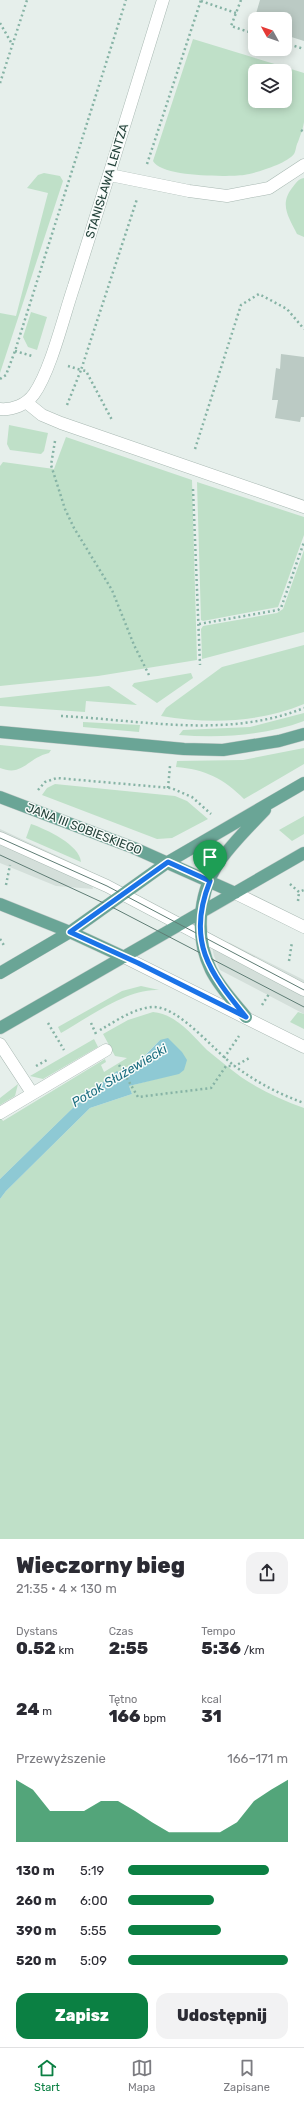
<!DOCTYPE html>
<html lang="pl">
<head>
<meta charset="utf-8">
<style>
  :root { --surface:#fff; --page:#f2f2f3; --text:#2b2b33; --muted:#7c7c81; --line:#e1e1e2; --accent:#0b8043 }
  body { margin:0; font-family:Rubik,sans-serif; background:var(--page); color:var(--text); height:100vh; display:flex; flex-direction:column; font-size:15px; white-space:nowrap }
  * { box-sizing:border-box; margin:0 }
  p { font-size:13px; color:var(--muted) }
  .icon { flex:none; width:22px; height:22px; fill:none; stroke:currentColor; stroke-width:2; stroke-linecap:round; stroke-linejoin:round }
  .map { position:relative; height:1539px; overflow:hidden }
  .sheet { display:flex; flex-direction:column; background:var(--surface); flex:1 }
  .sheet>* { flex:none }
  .needle { width:26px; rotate:310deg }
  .buttons { position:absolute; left:248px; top:12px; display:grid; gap:8px }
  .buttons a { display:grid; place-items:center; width:44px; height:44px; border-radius:8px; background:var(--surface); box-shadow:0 2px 10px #0003; font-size:20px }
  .pin { position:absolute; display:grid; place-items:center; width:34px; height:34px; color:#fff; margin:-41px -17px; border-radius:50% 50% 50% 0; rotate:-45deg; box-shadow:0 0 4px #0007 }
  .pin .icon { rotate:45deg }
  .round { display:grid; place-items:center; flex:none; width:42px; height:42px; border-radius:12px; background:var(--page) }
  .headline { display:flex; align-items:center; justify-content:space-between; height:68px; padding:0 16px }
  h1 { font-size:22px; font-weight:800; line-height:30px }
  .figures { display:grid; grid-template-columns:repeat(3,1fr); gap:6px; height:68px; padding:4px 16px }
  .figures div { display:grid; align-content:center }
  .figures b { font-size:17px; font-weight:800 }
  .figures small { font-size:11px; font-weight:400 }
  .figures p { font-size:11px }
  .chart { height:112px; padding:8px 16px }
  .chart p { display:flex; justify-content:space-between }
  .chart svg { width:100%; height:72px; margin-top:4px; fill:var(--accent); opacity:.7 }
  .button { display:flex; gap:8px; margin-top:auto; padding:8px 16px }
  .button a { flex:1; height:46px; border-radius:12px; background:var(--accent); color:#fff; font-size:16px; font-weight:800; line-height:46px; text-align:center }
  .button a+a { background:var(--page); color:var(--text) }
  ul { padding:0 16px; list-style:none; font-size:13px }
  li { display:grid; grid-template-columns:64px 48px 1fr; align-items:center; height:30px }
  li i { height:10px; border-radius:5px; background:var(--accent) }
  .tabs { display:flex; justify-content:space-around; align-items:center; height:56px; border-top:1px solid var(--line); background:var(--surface); font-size:11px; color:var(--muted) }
  .tabs a { display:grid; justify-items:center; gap:2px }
  .tabs .on { color:var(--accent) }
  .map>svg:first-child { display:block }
</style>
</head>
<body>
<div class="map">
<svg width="304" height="1539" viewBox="0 0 304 1539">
  <rect width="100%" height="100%" fill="#e6efeb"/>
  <!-- built -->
  <path fill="#d4dfda" d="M0 829 88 870 93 889 56 886 0 863Z
    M210 939 230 943 304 980V1014L220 970 214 956Z"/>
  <!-- green -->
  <path fill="#bfe0c8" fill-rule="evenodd" d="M193 39 304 73C304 89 304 106 304 122 303 129 300 136 298 142 296 145 296 151 294 154 286 164 256 173 244 175 227 177 161 177 153 161ZM255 71H285V101H255Z
    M44 173 60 176 63 181 0 373V313L16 316 48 193 27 188 38 175Z
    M304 178V237L297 234C289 217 279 205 292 188 296 183 298 179 304 178Z
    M31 312 47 317 37 350 28 347 23 337Z
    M9 425 48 433 44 451 41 454 10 450 7 444Z
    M66 437 192 480 197 660 98 676 0 686V466L3 462 54 469Z
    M197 482 304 517V535L278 607 203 621 201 620Z
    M304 550V632L202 659 201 629 203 626 277 613 283 609Z
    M304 645V704C258 723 209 724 161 716L166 708 222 667Z
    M191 673 193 678 157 703 132 686 134 683Z
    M109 686 137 705 86 701 85 712 0 706V698Z
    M304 713V721C264 736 220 738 179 735L183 730 250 727Z
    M83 722 140 725 139 732 83 727Z
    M0 745 51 750 49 753C27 758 23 777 0 768Z
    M304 748V764L244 799C224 779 205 769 176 767L177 761 243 760Z
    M55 784 175 796 187 801 208 819 172 838 157 839 42 795 47 788Z
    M304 816V834L292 841 279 830Z
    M31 824C46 829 80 845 81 862L26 838Z
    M141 986 159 990C127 988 88 1018 61 1033L58 1027 122 991Z
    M153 1012C176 1014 192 1035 207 1050 218 1059 229 1068 241 1077 260 1090 282 1100 304 1108V1539H0V1199L6 1191 90 1108 132 1094 129 1086 179 1073 160 1040 123 1077 117 1072 82 1099 0 1179V1116L3 1121 105 1059 106 1062 101 1065 104 1072 127 1058 115 1056 103 1034 128 1020Z
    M298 1012 304 1014V1029L290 1022Z
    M94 1039 98 1047 43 1079 30 1076Z
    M18 1084 15 1096 0 1105V1098Z"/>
  <!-- water -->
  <path fill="#8ec9d4" d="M168 1038 182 1052 187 1060 184 1070 179 1074 129 1086 132 1094 90 1108 6 1191 0 1199V1179L82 1099 117 1071 124 1077 160 1040Z"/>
  <!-- building -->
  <path fill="#bbcac4" d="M260 0H304V41L285 35V19H255V25L253 24Z
    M281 354 304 357V417H301L300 422 275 418 278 400H272L276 368 280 369Z"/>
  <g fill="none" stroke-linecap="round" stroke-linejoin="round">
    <defs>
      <path id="minor" d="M110 175 189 191 227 196 269 188 304 165
        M26 402 42 415 61 423 304 507
        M0 409C13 410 26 405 34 394 51 370 64 315 74 286 104 191 134 95 163 0
        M0 838 107 886 304 990
        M235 893 304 927
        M124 957 304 1047
        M0 1044 32 1093
        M0 1113 106 1050"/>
      <path id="major" d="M0 732 184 749 223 750 279 741 304 734
        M0 797 134 848 235 893
        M0 904 70 932 124 957
        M0 973 70 932 168 862 304 783
        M246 1017C234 1002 220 988 211 970 195 938 198 896 217 865 230 845 249 827 265 810
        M0 1028 304 853"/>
    </defs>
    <!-- minor casing -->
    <use href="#minor" stroke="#a8b8b2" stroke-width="13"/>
    <!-- major casing -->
    <use href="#major" stroke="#c2cac8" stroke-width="13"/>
    <!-- path -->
    <path stroke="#86b3a5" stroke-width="2.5" stroke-dasharray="2 3" stroke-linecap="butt" d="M241 0 231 26 255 34
      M201 1 236 13
      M0 23 12 44
      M285 43 304 49
      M0 83 27 0
      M301 130 304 132
      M147 164 201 0
      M15 351 32 356
      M68 366 81 370 137 199
      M0 379 6 375 15 351 126 0
      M67 405 81 370 86 371 112 420
      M55 441 51 465 65 509 74 528 112 590 134 645 149 675
      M195 449 241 305 259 294 287 309 304 329
      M193 489 200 665
      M199 624 278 610 281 608 304 542
      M61 716C142 720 227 739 304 708
      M168 788 170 766
      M38 790 45 782 57 778 171 788 192 797 211 814
      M290 884 299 892 304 890
      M6 885 10 865
      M298 901 299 892
      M0 939 5 947
      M289 961 292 942
      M262 1005 269 994
      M48 1023 64 1050
      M91 1023 96 1034
      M100 1030C116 1021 134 1008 153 1007 179 1006 215 1052 236 1067 258 1083 279 1094 304 1103
      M224 1058 239 1036
      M119 1065 138 1097 211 1088 226 1066H235L251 1057
      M36 1066 47 1060"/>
    <!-- minor -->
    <use href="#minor" stroke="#fff" stroke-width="12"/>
    <!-- major -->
    <use href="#major" stroke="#6aa596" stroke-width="12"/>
    <!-- tram -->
    <path stroke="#5f7d75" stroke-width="1" d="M0 838 107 886 304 990
      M0 855 108 905 304 1007"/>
  </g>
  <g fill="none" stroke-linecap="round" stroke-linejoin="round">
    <defs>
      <path id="route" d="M168 862 210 881C186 941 209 972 246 1017L138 963 70 932Z"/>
    </defs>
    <!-- route casing -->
    <use href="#route" stroke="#fff" stroke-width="8"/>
    <!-- route -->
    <use href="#route" stroke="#1a73e8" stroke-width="5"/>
  </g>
  <g text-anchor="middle" stroke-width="3" stroke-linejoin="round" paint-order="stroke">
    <!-- street labels -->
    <g font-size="12" fill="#24423a" stroke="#f7fbf9">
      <text transform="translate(107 181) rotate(-73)" y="4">STANISŁAWA LENTZA</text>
      <text transform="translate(84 829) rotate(21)" y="4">JANA III SOBIESKIEGO</text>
    </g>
    <!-- water labels -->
    <g font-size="13" font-style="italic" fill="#1c6f80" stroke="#f7fbf9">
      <text transform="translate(119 1075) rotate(-31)" y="5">Potok Służewiecki</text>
    </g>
  </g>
</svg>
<div class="buttons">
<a><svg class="needle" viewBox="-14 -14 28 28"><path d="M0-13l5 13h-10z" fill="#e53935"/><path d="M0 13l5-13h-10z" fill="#7c7c81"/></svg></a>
<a><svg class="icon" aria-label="layers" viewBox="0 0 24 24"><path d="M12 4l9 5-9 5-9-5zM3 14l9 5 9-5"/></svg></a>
</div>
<div class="pin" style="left:210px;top:881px;background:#1e9e55"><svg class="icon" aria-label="arrive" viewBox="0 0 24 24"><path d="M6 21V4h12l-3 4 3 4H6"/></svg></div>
</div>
<section class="sheet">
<div class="headline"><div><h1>Wieczorny bieg</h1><p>21:35 · 4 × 130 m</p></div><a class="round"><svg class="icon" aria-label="share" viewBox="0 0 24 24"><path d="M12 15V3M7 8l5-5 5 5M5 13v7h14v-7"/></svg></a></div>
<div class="figures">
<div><p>Dystans</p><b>0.52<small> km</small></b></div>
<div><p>Czas</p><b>2:55</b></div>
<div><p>Tempo</p><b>5:36<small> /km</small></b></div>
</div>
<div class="figures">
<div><b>24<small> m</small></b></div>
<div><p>Tętno</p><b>166<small> bpm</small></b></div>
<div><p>kcal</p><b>31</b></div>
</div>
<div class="chart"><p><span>Przewyższenie</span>166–171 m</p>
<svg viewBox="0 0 160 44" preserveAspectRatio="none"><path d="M0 44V6L10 12L20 25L30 25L40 25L50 19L60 19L70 25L80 32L90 38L100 38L110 38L120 38L130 32L140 19L150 12L160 6V44z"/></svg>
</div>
<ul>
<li><b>130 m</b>5:19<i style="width:88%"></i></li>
<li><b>260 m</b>6:00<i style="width:54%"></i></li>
<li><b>390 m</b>5:55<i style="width:58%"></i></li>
<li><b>520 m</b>5:09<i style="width:100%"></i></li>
</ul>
<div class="button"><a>Zapisz</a><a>Udostępnij</a></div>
</section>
<nav class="tabs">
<a class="on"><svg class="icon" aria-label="home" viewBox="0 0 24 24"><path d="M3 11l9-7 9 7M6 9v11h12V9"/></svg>Start</a>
<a><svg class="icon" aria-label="map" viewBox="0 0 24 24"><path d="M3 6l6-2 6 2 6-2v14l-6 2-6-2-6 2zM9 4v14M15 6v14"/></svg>Mapa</a>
<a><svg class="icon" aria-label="saved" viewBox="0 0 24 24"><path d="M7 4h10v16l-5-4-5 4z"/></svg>Zapisane</a>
</nav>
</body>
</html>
